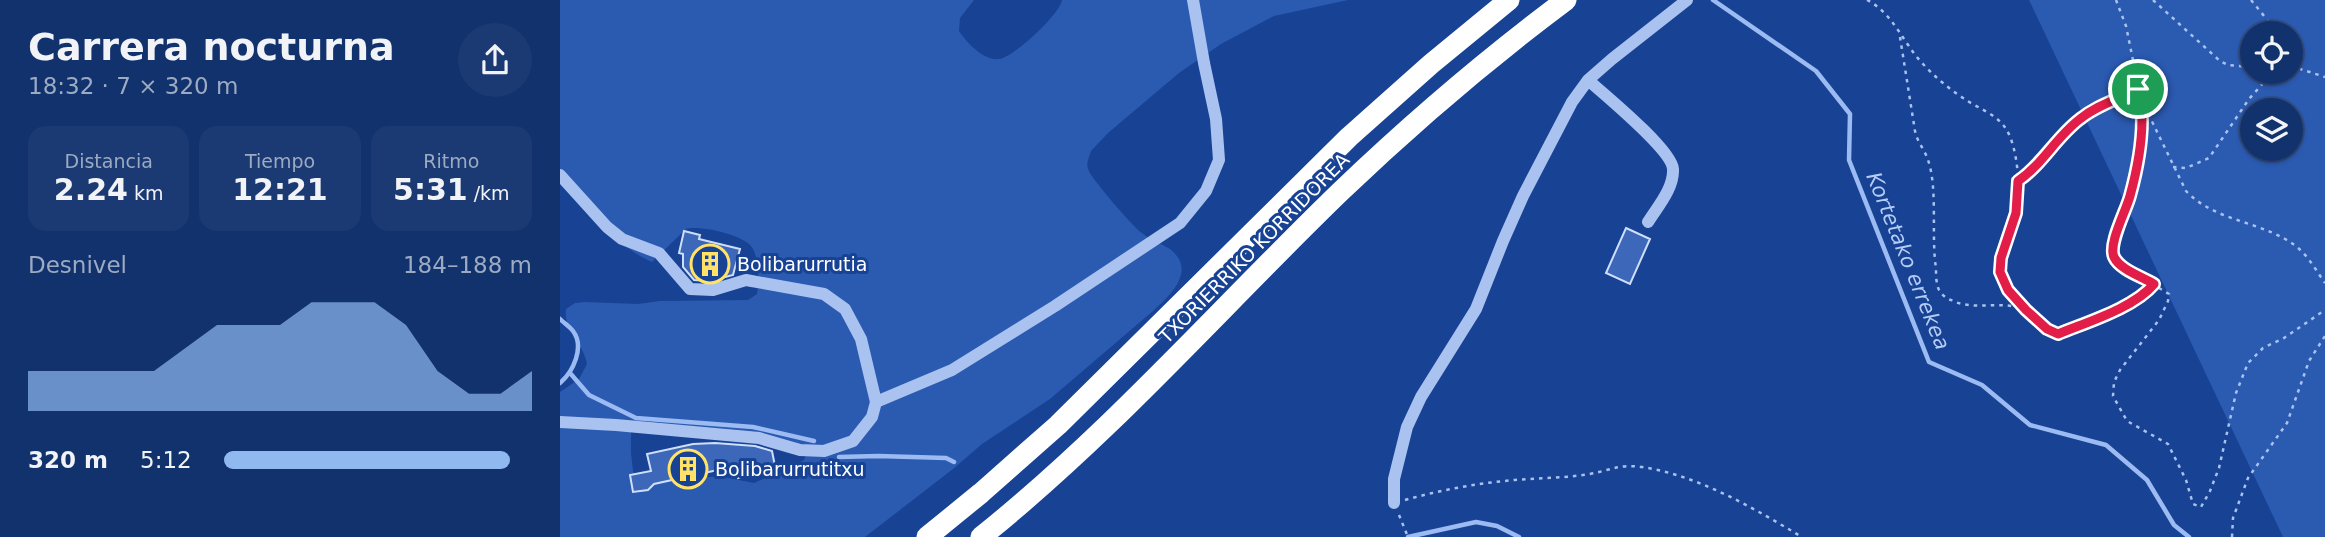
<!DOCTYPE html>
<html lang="es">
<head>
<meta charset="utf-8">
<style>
  :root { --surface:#12326e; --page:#1b3a73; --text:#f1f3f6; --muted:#9caac2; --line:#314d81; --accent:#90b9f0 }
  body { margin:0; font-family:"DejaVu Sans",sans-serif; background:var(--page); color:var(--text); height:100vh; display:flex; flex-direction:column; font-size:26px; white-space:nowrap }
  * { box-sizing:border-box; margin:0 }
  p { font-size:23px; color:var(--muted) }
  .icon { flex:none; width:38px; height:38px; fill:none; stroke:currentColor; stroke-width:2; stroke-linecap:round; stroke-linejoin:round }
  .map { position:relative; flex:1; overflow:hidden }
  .sheet { display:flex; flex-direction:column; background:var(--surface); width:560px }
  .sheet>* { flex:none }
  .buttons { position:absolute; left:1680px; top:21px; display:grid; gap:14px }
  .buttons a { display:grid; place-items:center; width:63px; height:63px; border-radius:50%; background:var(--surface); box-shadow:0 2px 5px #0004,0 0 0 2px var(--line); font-size:35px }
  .pin { position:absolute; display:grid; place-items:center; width:60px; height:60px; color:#fff; margin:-30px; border:4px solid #fff; border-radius:50%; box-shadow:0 2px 7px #0007 }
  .round { display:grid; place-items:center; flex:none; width:74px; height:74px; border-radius:37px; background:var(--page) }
  .summary { display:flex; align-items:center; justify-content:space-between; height:119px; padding:0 28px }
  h1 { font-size:38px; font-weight:700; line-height:52px }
  .figures { display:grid; grid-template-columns:repeat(3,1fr); gap:10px; height:119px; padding:7px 28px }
  .figures div { display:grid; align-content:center; border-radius:18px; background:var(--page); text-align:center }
  .figures b { font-size:30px; font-weight:700 }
  .figures small { font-size:19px; font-weight:400 }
  .figures p { font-size:19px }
  .chart { height:196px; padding:14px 28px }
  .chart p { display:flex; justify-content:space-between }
  .chart svg { width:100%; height:126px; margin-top:7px; fill:var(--accent); opacity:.7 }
  ul { padding:0 28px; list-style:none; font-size:23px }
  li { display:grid; grid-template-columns:112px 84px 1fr; align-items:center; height:52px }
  li i { height:18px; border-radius:9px; background:var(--accent) }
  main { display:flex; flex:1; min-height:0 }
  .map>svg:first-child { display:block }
</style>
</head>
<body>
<main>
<section class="sheet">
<div class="summary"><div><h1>Carrera nocturna</h1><p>18:32 · 7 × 320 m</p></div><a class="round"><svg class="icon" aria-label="share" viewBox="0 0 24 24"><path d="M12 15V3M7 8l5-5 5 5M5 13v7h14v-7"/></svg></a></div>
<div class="figures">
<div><p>Distancia</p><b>2.24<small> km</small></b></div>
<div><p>Tiempo</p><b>12:21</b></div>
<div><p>Ritmo</p><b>5:31<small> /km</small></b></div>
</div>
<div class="chart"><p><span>Desnivel</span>184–188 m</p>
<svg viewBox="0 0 160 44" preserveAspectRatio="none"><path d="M0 44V30L10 30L20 30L30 30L40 30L50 22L60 14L70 14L80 14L90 6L100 6L110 6L120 14L130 30L140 38L150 38L160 30V44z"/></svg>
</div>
<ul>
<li><b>320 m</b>5:12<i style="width:93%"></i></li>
</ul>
</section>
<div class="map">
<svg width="1765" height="537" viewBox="0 0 1765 537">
  <rect width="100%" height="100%" fill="#184293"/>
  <!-- green -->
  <path fill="#2b5ab1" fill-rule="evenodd" d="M0 0H414L400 18 399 31C407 43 424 61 439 59 454 57 500 14 502 0H788L714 16 661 44 619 73 548 133 531 151 528 160C527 165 527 166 529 171 532 179 574 228 582 233 590 240 601 243 610 249 637 270 611 295 593 311L490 399 422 444 393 469 305 537H0V392L19 379 27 364C24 344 3 330 6 309L15 303 25 302 78 304 100 301 188 300 197 294C199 281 199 260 193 249 186 235 140 225 126 229L92 262C54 246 27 205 0 174ZM71 431 244 447 247 453 244 460 235 465 194 483 159 476 90 483 77 478 73 471 71 453Z
    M1469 0H1765V537H1723ZM1731 33V72H1692V33ZM1731 110V149H1692V110Z"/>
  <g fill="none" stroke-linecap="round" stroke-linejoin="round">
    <!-- stream -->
    <path stroke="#9bbbf2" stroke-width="4.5" d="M1153 0 1256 71 1290 114 1289 160 1369 362 1422 385 1470 425 1546 445 1587 480 1614 525 1629 537
      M0 319C4 323 10 327 13 331 25 347 13 372 0 383
      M10 373 29 395 76 418 193 427 254 441
      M279 457 318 456 386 458 394 462
      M848 537 916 522 937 526 959 537"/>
  </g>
  <!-- building -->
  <path fill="#3d68b9" stroke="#cfdffb" stroke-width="2" d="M1066 228 1090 239 1070 284 1046 273Z
    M124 231 140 235 139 239 180 249 173 275 158 279 151 277 150 281 134 280 123 267V254L119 253Z
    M155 443 195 446 212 451 216 471 178 478 176 466 94 484 88 490 73 492 70 475 91 471 87 454 133 444Z"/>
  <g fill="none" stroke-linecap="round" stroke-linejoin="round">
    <!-- path -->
    <path stroke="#a9c2f0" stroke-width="2.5" stroke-dasharray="3.5 5" stroke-linecap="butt" d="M1307 0C1333 13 1343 43 1363 64 1375 77 1388 88 1403 98 1417 108 1437 114 1446 129 1458 147 1461 191 1456 213 1452 231 1439 250 1440 269 1441 292 1478 325 1498 334 1527 322 1574 308 1594 284
      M1556 0 1566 26 1581 99 1626 191C1656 223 1706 221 1738 248 1749 257 1757 272 1765 283
      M1593 0 1660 61 1668 65 1692 67
      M1691 0 1709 22 1715 33
      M1340 37 1355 131C1357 142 1365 150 1368 160 1378 188 1371 237 1376 268 1376 275 1376 284 1379 290 1381 294 1387 299 1391 300 1414 312 1442 299 1465 310
      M1731 66 1765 77
      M1583 103C1580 134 1578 165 1571 195 1565 216 1552 235 1554 257L1564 267 1609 294 1608 301 1599 320 1560 370 1554 382 1553 396 1567 421 1608 444 1626 480 1633 504 1641 507 1650 491 1659 468 1676 393 1688 363 1703 348 1724 338 1765 310
      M1613 167 1626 168 1649 158 1689 99 1713 72
      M1458 181C1483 164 1496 137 1520 119 1537 105 1559 99 1579 89
      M845 500C881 490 918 483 955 480 980 478 1005 478 1030 474 1051 470 1059 464 1082 467 1140 476 1193 508 1242 537
      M839 515 848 537
      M1672 537 1673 518 1688 478 1727 423 1749 361 1765 336"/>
    <!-- minor -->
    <path stroke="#a9c2f0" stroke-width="12" d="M1028 80C1045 95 1112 150 1113 169 1114 188 1098 206 1088 222
      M0 175 47 227 62 239 99 253 130 289 153 290 186 280 264 294 285 309 301 339 316 402 312 417 293 441 264 451 240 450 199 438 56 425 0 422
      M316 402 392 370 495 306 620 223 646 191 659 160 656 119 644 63 633 0
      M834 503V479L847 427 861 397 916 309 943 241 963 196 1012 102 1028 80 1052 59 1127 0"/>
    <!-- highway -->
    <path stroke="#fff" stroke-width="21" d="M367 537 421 493 498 425 789 137 871 64 949 0
      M421 537C551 433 661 307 780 192 852 123 927 59 1006 0"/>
  </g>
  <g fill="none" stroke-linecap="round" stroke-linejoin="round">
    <defs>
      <path id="route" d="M1578 89C1587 121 1579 163 1570 196 1566 211 1548 244 1554 257 1560 270 1583 277 1594 284 1574 308 1527 322 1498 334L1487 329 1466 310 1448 290 1440 272 1441 258 1456 213 1458 181C1483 164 1496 137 1520 119 1537 105 1559 99 1578 89Z"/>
    </defs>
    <!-- route casing -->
    <use href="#route" stroke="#fff" stroke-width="14"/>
    <!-- route -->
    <use href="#route" stroke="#e11d48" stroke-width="9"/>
  </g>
  <!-- icons -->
  <defs>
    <symbol id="building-ring" viewBox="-11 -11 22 22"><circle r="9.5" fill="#184293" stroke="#ffe267" stroke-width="1.5"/><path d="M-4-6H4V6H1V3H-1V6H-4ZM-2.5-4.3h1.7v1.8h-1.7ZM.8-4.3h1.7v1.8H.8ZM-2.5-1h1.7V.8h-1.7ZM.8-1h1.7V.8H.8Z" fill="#ffe267"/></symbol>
  </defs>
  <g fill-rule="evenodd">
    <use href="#building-ring" x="128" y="242" width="44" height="44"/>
    <use href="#building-ring" x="106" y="447" width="44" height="44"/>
  </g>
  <g text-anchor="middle" stroke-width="6" stroke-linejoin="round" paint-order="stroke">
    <!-- street labels -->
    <g font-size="19" fill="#fff" stroke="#184293">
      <text transform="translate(694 248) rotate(-45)" y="7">TXORIERRIKO KORRIDOREA</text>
    </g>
    <!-- poi labels -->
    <g font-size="19" fill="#fff" stroke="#184293" text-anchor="start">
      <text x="177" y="271">Bolibarurrutia</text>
      <text x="155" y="476">Bolibarurrutitxu</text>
    </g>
    <!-- water labels -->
    <g font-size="21" font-style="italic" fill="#b5ccf7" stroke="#184293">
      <text transform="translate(1348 261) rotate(68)" y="7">Kortetako errekea</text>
    </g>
  </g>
</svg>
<div class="buttons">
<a><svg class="icon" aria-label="locate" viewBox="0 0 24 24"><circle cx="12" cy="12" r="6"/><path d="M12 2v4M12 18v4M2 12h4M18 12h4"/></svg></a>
<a><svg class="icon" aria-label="layers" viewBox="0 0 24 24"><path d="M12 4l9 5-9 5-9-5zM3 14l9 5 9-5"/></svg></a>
</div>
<div class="pin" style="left:1578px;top:89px;background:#1e9e55"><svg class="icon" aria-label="arrive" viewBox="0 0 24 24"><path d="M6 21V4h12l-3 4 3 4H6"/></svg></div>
</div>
</main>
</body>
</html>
